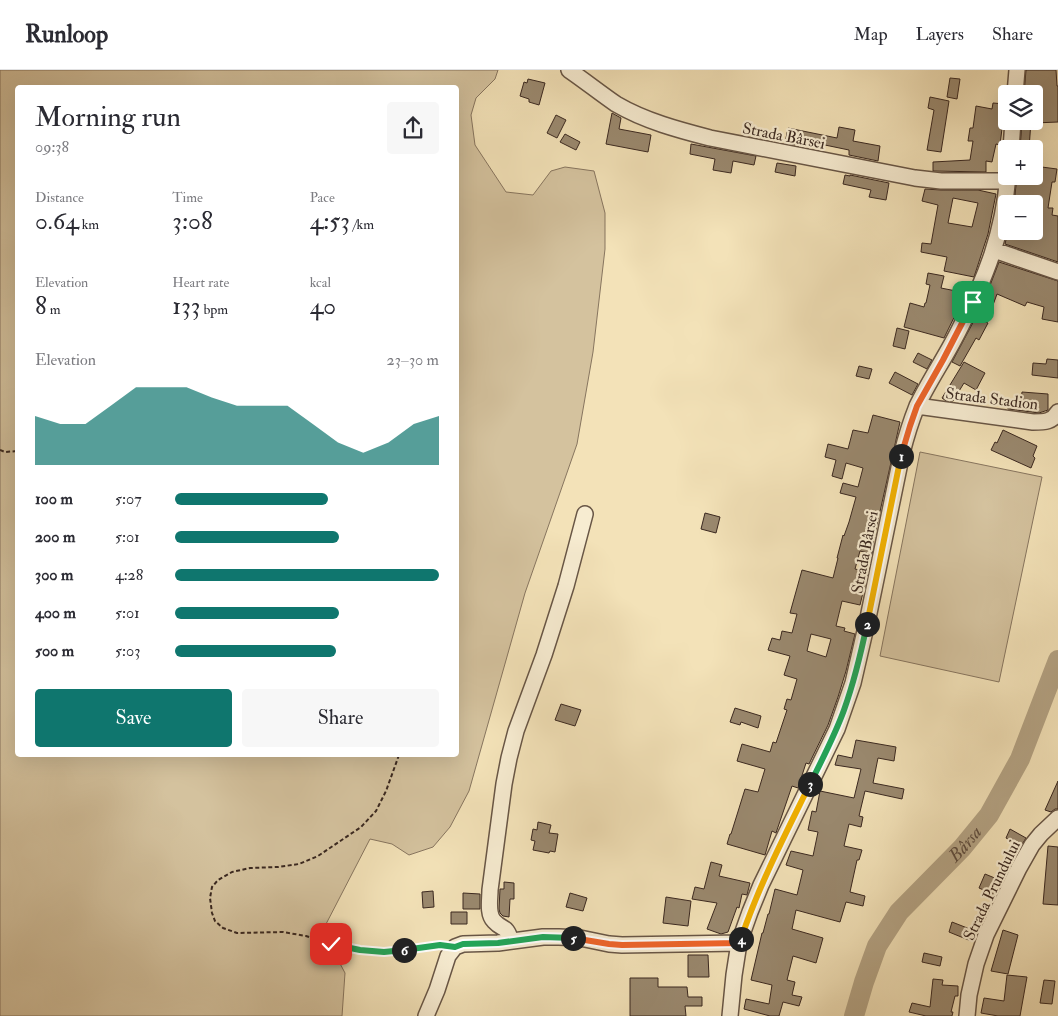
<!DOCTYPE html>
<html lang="en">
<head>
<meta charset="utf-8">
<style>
  :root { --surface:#fff; --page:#f7f7f7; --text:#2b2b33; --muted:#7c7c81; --line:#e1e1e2; --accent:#0f766e }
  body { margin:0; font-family:"IM FELL Double Pica",serif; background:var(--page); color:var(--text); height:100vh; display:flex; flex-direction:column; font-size:19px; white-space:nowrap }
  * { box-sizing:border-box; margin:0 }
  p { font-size:16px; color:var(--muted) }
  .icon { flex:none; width:28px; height:28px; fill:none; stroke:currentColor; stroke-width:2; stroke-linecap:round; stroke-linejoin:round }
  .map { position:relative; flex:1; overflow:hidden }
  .sheet { position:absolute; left:15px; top:15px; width:444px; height:672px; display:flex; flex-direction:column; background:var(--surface); border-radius:5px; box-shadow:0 5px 20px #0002 }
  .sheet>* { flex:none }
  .tools { position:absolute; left:998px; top:15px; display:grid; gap:10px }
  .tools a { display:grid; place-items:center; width:45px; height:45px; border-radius:5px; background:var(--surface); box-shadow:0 5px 20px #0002; font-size:25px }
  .pin { position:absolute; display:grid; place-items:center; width:42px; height:42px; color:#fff; margin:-21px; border-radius:10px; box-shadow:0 2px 8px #0006 }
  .km { position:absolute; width:25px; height:25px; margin:-12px; border-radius:50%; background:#222; color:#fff; font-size:14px; line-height:25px; text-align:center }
  .round { display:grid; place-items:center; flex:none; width:52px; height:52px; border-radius:5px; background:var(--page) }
  .summary { display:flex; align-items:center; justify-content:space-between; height:85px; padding:0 20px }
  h1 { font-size:28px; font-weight:600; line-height:38px }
  .stats { display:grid; grid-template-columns:repeat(3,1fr); gap:8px; height:85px; padding:5px 20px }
  .stats div { display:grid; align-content:center }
  .stats b { font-size:25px; font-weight:600 }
  .stats small { font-size:14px; font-weight:400 }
  .stats p { font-size:14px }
  .chart { height:140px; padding:10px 20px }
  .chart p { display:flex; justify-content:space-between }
  .chart svg { width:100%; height:90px; margin-top:5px; fill:var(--accent); opacity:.7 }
  .primary-button { display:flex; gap:10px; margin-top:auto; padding:10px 20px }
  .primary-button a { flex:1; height:58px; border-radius:5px; background:var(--accent); color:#fff; font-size:20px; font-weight:600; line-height:58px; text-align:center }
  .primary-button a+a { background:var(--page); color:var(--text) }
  ul { padding:0 20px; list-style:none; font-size:16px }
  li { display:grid; grid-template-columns:80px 60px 1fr; align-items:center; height:38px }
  li i { height:12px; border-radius:6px; background:var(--accent) }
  header { display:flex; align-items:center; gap:30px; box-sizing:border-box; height:70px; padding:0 25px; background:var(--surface); border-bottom:1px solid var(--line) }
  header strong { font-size:24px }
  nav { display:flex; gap:28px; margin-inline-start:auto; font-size:18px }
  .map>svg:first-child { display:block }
</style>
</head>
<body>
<header>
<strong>Runloop</strong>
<nav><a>Map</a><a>Layers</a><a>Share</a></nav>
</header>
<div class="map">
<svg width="1058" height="946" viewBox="0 0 1058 946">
  <rect width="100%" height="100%" fill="#f3e2b8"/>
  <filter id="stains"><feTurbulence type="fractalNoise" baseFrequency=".004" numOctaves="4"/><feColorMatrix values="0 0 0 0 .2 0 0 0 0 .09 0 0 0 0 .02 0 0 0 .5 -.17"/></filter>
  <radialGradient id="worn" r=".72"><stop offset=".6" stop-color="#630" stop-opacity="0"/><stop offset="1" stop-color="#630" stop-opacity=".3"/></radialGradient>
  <!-- green -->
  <path fill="#d4c29e" stroke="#87755f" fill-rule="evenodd" d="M0 0H498L495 9 476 28 471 45 475 75 506 122 533 125 551 101 565 97 594 101 605 143V179L593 282 577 374 525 523 469 721 450 757 433 777 409 785 392 774 370 769 325 856 336 886 345 903 342 946H0ZM18 18H456V685H18Z
    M920 382 1042 407 999 612 880 586Z"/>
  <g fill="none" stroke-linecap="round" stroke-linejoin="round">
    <!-- river -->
    <path stroke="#b4a384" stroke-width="20" id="s1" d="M854 946 864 912 877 876 899 842 962 778 989 745 1020 689 1058 590"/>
  </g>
  <!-- building -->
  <path fill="#9a896f" stroke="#3a2820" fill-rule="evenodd" d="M1026 0H1056L1057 16H1058V52L1034 53V24H1024Z
    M950 8 960 9 957 29 947 27Z
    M528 9 545 13 539 35 529 32V29L520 26 524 12 527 13Z
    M930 27 949 31 941 82 927 80 934 40 928 38Z
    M993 33 1005 34 1000 75 996 74 992 92 986 91V102L933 101V92L970 90 973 71H968L970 58H973L976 36 992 39Z
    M612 43 621 48 619 59 651 65 648 82 606 74Z
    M556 45 566 50 557 68 547 63Z
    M1022 51H1031L1029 79H1020Z
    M839 57 855 60 853 71 880 76 878 91 849 85V80L796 69 795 75 785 73 788 58 837 68Z
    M565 64 580 72 576 80 560 72Z
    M691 74 756 86 754 95 733 91 731 103 713 100 715 89 690 84Z
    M777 93 796 96 795 106 775 102Z
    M1034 96 1057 99 1055 112H1052L1048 138H1053L1052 145 1058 146V192L1005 174 1008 161H1034V134H1014L1017 106H1034Z
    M845 105 850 106V105L889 113 886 130 869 127 871 120 843 114Z
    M925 119 941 120H978L996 124 988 164 974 207 944 201 947 187 921 182 922 173 931 174 938 135 922 131ZM953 128 978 133 972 157 948 153Z
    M999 192 1058 211V252L1042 249 1044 237 1027 232 1025 236 997 224 993 235 984 231Z
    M928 203 944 206 941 218 966 223 944 268 904 257 910 233 924 237 925 233H926L930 215 926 214Z
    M976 247 988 253 979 270 976 268 960 296 952 292Z
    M897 258 909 261 905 279 893 276Z
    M918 283 932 290 927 299 913 292Z
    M1047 289 1058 290V308L1032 305 1033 293 1046 294Z
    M964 292 985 303 976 320 964 313 953 331H946L942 328Z
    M859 296 872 299 869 309 856 306Z
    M895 302 918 314 912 325 889 313Z
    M1022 322 1048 324V340L1039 343 1008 339V331L1021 332Z
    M873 345 900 352 873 473H874L872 484 860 481 855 499 868 502 860 535 842 531 836 556 845 558 844 561 855 564 846 601 838 627 828 655 809 694 806 693 798 718 792 716 777 760 776 763 772 761 765 785 727 774 730 764H731L745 719 758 722 765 699 737 691 742 674 770 682 773 672 776 673 787 640 784 639 787 629 791 630 797 609 784 605 790 586 768 580 772 568 780 570 782 561 792 563 797 544 790 543 802 500 833 508 838 488H837L843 465 844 466 849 452 856 427 840 423 843 413 858 417 863 398 846 393 842 409 832 406 836 390 825 387 828 374 848 379 853 360 868 363ZM811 564 831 569 826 587 807 581Z
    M1003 360 1037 376 1033 386 1035 388 1031 398 991 380 995 372 997 373Z
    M705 443 720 447 716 463 701 459Z
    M561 634 581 640 575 656 555 650Z
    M735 638 761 646 758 658 741 652 740 655 730 652Z
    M856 670 896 677 894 691 878 688 873 713 904 719 902 729 865 721 859 746 863 747 861 757 849 754 844 776 862 780 859 790H857L850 822 865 826 863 836 846 832 840 852 796 840 792 859 823 868 816 893 793 886 787 910 795 912 792 925 802 927 799 936 783 932 779 946H770L744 939 746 929 769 934 772 915 751 910 762 863H763L768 844H769L775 819 797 825 803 800 786 795 791 781 813 786 818 762 808 760 812 741 816 742 820 721 854 728 861 699 835 695 838 685 852 688Z
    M1058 711V739H1055L1051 742 1045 740Z
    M538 752 551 755 549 763 558 764 555 782 550 781 549 783 533 780 535 771 531 770 533 759 537 760Z
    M1010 759 1026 768 1021 776 1006 768Z
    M1048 776 1058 777V835L1043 834Z
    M711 792 722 795 719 806 750 813 747 825 742 824 739 838 737 837 728 862 721 864 707 859 717 833 692 829 695 817 704 819Z
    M985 804 1002 811 995 825 979 818Z
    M504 812 514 813V829H510L509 847 503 846 500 843 499 839 500 819H504Z
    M433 821 434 837 423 838 422 822Z
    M463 823 480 824V839H463Z
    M570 823 587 828 583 841 566 837Z
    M666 827 691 831 688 856 663 853Z
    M451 842H467V854H451Z
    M952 852 975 861 971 871 949 862Z
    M1003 860 1018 865 1008 904 991 901Z
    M924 883 942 887 940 896 922 892Z
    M688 885H708L709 907H688Z
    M1007 905 1027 907 1020 946H998L981 943 984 928 1004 931Z
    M630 908H658V917H687L688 927H702V936H685L686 946H630Z
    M933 909 943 910 942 915 958 916V926H955L951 942H953L952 946H926L909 942 912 933 930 937Z
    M1044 910 1055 911 1052 934 1040 933Z"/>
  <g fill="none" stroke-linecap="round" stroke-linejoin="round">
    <defs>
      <path id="minor" d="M569 0C585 11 600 23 616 34 645 51 679 60 710 68L915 108 941 111H1008
        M1015 24 1017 0
        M1011 79 1013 51
        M994 180 1058 202
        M917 336 1033 352C1045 352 1052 352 1058 342
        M511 871C506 854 503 861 494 851 487 844 490 829 490 820L504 714 509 688 516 661 544 585 566 516 585 444
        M426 946 437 920 448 886 455 877 463 874 498 873 543 867H559L580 868 609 874 622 875 739 873
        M730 946 734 905 739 873 750 842 761 815 837 659 853 613 868 548 902 383C906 367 911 351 917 336 930 309 947 285 960 258 986 207 1003 164 1008 106
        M967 946 969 925 976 894 986 865 1019 798 1032 775 1041 764 1058 748"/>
    </defs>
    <!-- minor casing -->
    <use href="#minor" stroke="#685646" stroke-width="18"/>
    <!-- path -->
    <path stroke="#3a2820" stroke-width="2" stroke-dasharray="4 2.5" stroke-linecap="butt" d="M0 380 5 382 18 381
      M399 685 386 721 376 741 361 757 318 786 299 794 278 797 250 798 232 802 218 810 212 817 210 828 212 843 215 851 223 858 237 863 283 862 306 866 331 874 360 880 385 882 440 875"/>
    <!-- minor -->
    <use href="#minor" stroke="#f7ecd1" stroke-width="15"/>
  </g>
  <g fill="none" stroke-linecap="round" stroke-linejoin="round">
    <defs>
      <path id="split-1" d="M901 386 910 356 917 336 943 290 973 232"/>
      <path id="split-2" d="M867 554 901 386"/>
      <path id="split-3" d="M810 714C822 690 835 665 844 640 854 612 861 583 867 554"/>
      <path id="split-4" d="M741 869C759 815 785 765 810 714"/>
      <path id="split-5" d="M573 868 609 874 622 875 739 873 741 869"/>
      <path id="split-6" d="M404 880 440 875 455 877 463 874 498 873 543 867 573 868"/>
      <path id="split-7" d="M331 874 360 880 384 882 404 880"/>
    </defs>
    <!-- split-1 casing -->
    <use href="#split-1" stroke="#fff" stroke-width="10"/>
    <!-- split-2 casing -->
    <use href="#split-2" stroke="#fff" stroke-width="10"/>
    <!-- split-3 casing -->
    <use href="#split-3" stroke="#fff" stroke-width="10"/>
    <!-- split-4 casing -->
    <use href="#split-4" stroke="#fff" stroke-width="10"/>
    <!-- split-5 casing -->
    <use href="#split-5" stroke="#fff" stroke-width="10"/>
    <!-- split-6 casing -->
    <use href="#split-6" stroke="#fff" stroke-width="10"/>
    <!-- split-7 casing -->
    <use href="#split-7" stroke="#fff" stroke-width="10"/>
    <!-- split-1 -->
    <use href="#split-1" stroke="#f0652b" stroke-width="6"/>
    <!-- split-2 -->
    <use href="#split-2" stroke="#f5b400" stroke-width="6"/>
    <!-- split-3 -->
    <use href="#split-3" stroke="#22a559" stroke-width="6"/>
    <!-- split-4 -->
    <use href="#split-4" stroke="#f5b400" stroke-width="6"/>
    <!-- split-5 -->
    <use href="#split-5" stroke="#f0652b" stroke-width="6"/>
    <!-- split-6 -->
    <use href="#split-6" stroke="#22a559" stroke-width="6"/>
    <!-- split-7 -->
    <use href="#split-7" stroke="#22a559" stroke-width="6"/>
  </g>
  <g text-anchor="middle" stroke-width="4.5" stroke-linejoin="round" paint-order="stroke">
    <!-- street labels -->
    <g font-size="16" fill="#3a2820" stroke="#f7ecd1">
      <text transform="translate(784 65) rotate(11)" y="6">Strada Bârsei</text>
      <text transform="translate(992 328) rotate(7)" y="6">Strada Stadion</text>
      <text transform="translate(864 482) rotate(-79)" y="6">Strada Bârsei</text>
      <text transform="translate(991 820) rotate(-64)" y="6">Strada Prundului</text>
    </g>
    <!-- water labels -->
    <g font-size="18" font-style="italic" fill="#5f4d3e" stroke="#f7ecd1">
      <text dy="6" stroke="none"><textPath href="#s1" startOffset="209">Bârsa</textPath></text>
    </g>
  </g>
  <rect width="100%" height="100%" filter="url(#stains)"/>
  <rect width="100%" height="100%" fill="url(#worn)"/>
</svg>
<div class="tools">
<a><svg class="icon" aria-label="layers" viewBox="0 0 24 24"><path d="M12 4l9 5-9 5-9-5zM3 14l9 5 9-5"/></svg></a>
<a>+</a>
<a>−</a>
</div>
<div class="pin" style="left:973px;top:232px;background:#1e9e55"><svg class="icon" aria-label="arrive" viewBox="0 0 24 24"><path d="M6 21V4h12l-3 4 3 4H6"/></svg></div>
<div class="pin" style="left:331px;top:874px;background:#d93025"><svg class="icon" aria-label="check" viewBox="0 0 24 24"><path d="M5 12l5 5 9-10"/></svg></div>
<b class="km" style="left:901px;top:386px">1</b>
<b class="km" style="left:867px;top:554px">2</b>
<b class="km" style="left:810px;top:714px">3</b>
<b class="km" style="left:741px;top:869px">4</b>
<b class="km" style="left:573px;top:868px">5</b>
<b class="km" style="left:404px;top:880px">6</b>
<section class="sheet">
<div class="summary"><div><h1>Morning run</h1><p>09:38</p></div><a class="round"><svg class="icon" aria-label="share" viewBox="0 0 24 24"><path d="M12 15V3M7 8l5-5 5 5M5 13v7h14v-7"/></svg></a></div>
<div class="stats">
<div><p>Distance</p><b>0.64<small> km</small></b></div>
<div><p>Time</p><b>3:08</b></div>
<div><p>Pace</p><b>4:53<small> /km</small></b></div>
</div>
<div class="stats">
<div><p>Elevation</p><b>8<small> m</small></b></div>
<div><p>Heart rate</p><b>133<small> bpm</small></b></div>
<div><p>kcal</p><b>40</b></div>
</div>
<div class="chart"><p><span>Elevation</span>23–30 m</p>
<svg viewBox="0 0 160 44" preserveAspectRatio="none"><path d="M0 44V20L10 24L20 24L30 15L40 6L50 6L60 6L70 11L80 15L90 15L100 15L110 24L120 33L130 38L140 33L150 24L160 20V44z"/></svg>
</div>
<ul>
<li><b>100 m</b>5:07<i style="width:58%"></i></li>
<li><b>200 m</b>5:01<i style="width:62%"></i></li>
<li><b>300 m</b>4:28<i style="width:100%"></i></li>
<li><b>400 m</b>5:01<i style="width:62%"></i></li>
<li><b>500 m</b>5:03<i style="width:61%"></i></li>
</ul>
<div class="primary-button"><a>Save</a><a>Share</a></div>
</section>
</div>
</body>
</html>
